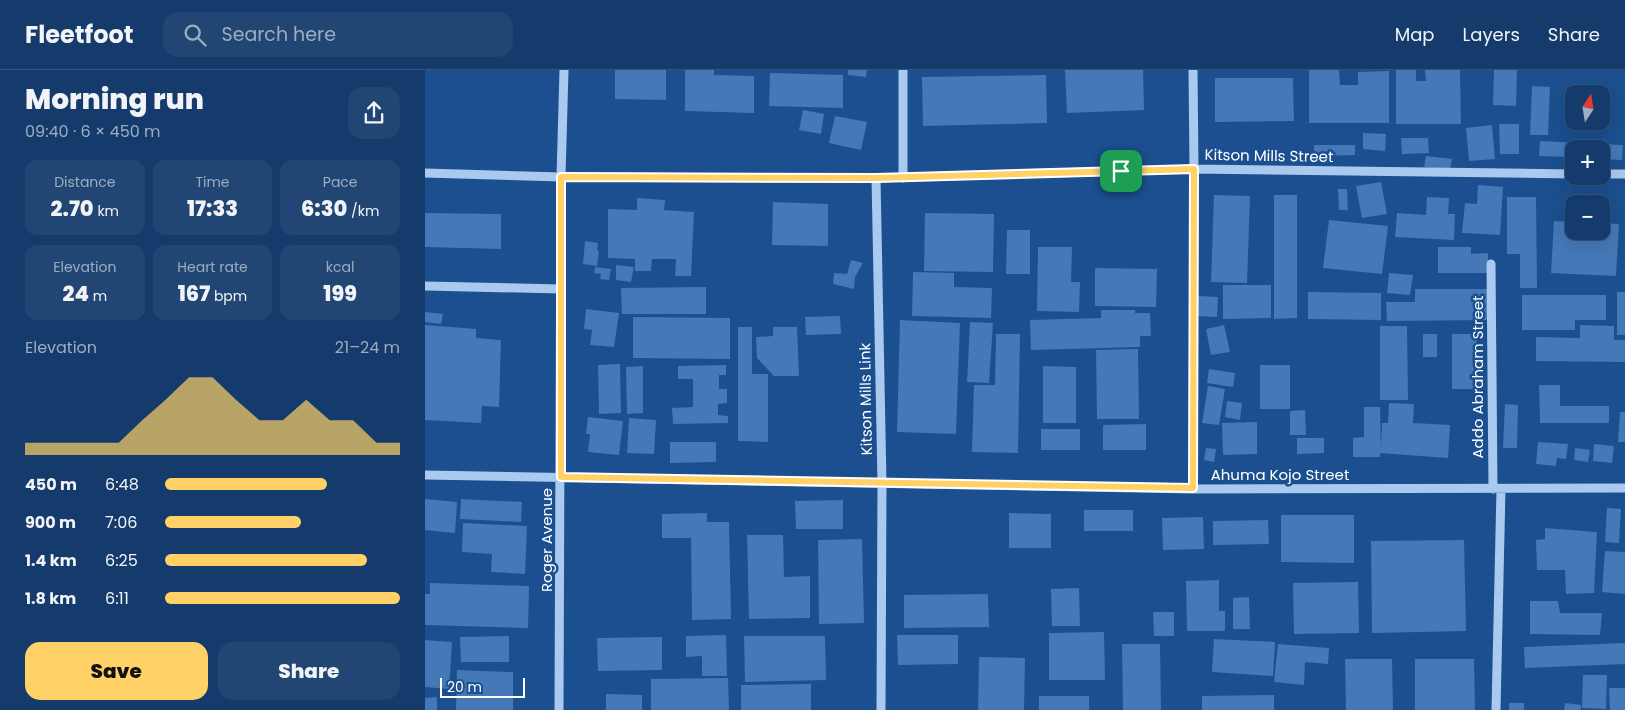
<!DOCTYPE html>
<html lang="en">
<head>
<meta charset="utf-8">
<style>
  :root { --surface:#143b6b; --page:#214673; --text:#f1f3f6; --muted:#9dadc1; --line:#33557e; --accent:#ffd166 }
  body { margin:0; font-family:Poppins,sans-serif; background:var(--page); color:var(--text); height:100vh; display:flex; flex-direction:column; font-size:19px; white-space:nowrap }
  * { box-sizing:border-box; margin:0 }
  p { font-size:16px; color:var(--muted) }
  .icon { flex:none; width:28px; height:28px; fill:none; stroke:currentColor; stroke-width:2; stroke-linecap:round; stroke-linejoin:round }
  .map { position:relative; flex:1; overflow:hidden }
  .side { display:flex; flex-direction:column; background:var(--surface); width:425px }
  .side>* { flex:none }
  .needle { width:32px; rotate:12deg }
  .tools { position:absolute; left:1140px; top:15px; display:grid; gap:10px }
  .tools a { display:grid; place-items:center; width:45px; height:45px; border-radius:10px; background:var(--surface); box-shadow:0 5px 20px #0002,0 0 0 1px var(--line); font-size:25px }
  .scale { position:absolute; left:15px; bottom:12px; width:85px; box-sizing:border-box; padding-left:5px; border:2px solid #fff; border-top:0; font-size:14px; line-height:18px; white-space:nowrap; color:#fff; -webkit-text-stroke:4px #1b4f8f; paint-order:stroke }
  .pin { position:absolute; display:grid; place-items:center; width:42px; height:42px; color:#fff; margin:-21px; border-radius:10px; box-shadow:0 2px 8px #0006 }
  .round { display:grid; place-items:center; flex:none; width:52px; height:52px; border-radius:15px; background:var(--page) }
  .summary { display:flex; align-items:center; justify-content:space-between; height:85px; padding:0 25px }
  h1 { font-size:28px; font-weight:800; line-height:38px }
  .figures { display:grid; grid-template-columns:repeat(3,1fr); gap:8px; height:85px; padding:5px 25px }
  .figures div { display:grid; align-content:center; border-radius:12px; background:var(--page); text-align:center }
  .figures b { font-size:21px; font-weight:800 }
  .figures small { font-size:14px; font-weight:400 }
  .figures p { font-size:14px }
  .chart { height:140px; padding:10px 25px }
  .chart p { display:flex; justify-content:space-between }
  .chart svg { width:100%; height:90px; margin-top:5px; fill:var(--accent); opacity:.7 }
  .cta { display:flex; gap:10px; margin-top:auto; padding:10px 25px }
  .cta a { flex:1; height:58px; border-radius:15px; background:var(--accent); color:#111; font-size:20px; font-weight:800; line-height:58px; text-align:center }
  .cta a+a { background:var(--page); color:var(--text) }
  ul { padding:0 25px; list-style:none; font-size:16px }
  li { display:grid; grid-template-columns:80px 60px 1fr; align-items:center; height:38px }
  li i { height:12px; border-radius:6px; background:var(--accent) }
  header { display:flex; align-items:center; gap:30px; box-sizing:border-box; height:70px; padding:0 25px; background:var(--surface); border-bottom:1px solid var(--line) }
  header strong { font-size:24px }
  nav { display:flex; gap:28px; margin-inline-start:auto; font-size:18px }
  .search { width:350px; height:45px; background:var(--page); display:flex; align-items:center; gap:12px; box-sizing:border-box; padding:0 18px; border-radius:15px; color:var(--muted); font-size:19px }
  main { display:flex; flex:1; min-height:0 }
  .map>svg:first-child { display:block }
</style>
</head>
<body>
<header>
<strong>Fleetfoot</strong>
<div class="search"><svg class="icon" aria-label="search" viewBox="0 0 24 24"><circle cx="10" cy="10" r="6"/><path d="M15 15l6 6"/></svg>Search here</div>
<nav><a>Map</a><a>Layers</a><a>Share</a></nav>
</header>
<main>
<section class="side">
<div class="summary"><div><h1>Morning run</h1><p>09:40 · 6 × 450 m</p></div><a class="round"><svg class="icon" aria-label="share" viewBox="0 0 24 24"><path d="M12 15V3M7 8l5-5 5 5M5 13v7h14v-7"/></svg></a></div>
<div class="figures">
<div><p>Distance</p><b>2.70<small> km</small></b></div>
<div><p>Time</p><b>17:33</b></div>
<div><p>Pace</p><b>6:30<small> /km</small></b></div>
</div>
<div class="figures">
<div><p>Elevation</p><b>24<small> m</small></b></div>
<div><p>Heart rate</p><b>167<small> bpm</small></b></div>
<div><p>kcal</p><b>199</b></div>
</div>
<div class="chart"><p><span>Elevation</span>21–24 m</p>
<svg viewBox="0 0 160 44" preserveAspectRatio="none"><path d="M0 44V38L10 38L20 38L30 38L40 38L50 27L60 17L70 6L80 6L90 17L100 27L110 27L120 17L130 27L140 27L150 38L160 38V44z"/></svg>
</div>
<ul>
<li><b>450 m</b>6:48<i style="width:69%"></i></li>
<li><b>900 m</b>7:06<i style="width:58%"></i></li>
<li><b>1.4 km</b>6:25<i style="width:86%"></i></li>
<li><b>1.8 km</b>6:11<i style="width:100%"></i></li>
</ul>
<div class="cta"><a>Save</a><a>Share</a></div>
</section>
<div class="map">
<svg width="1200" height="640" viewBox="0 0 1200 640">
  <rect width="100%" height="100%" fill="#1b4f8f"/>
  <!-- building -->
  <path fill="#4478b7" d="M190 0H241V30L190 29Z
    M260 0H289V5L329 6V43L260 41Z
    M423 0H442L441 7 423 5Z
    M640 0H718L719 40 642 43Z
    M884 0H914L915 15H933V2L964 1V53H884Z
    M971 0H991V11H1001L1000 0H1035L1036 54H971Z
    M1069 0H1092L1091 36 1068 35Z
    M345 3 418 5V38L344 36Z
    M621 5 622 53 498 56 497 7Z
    M790 8H868L869 51 790 52Z
    M1107 16 1125 17 1123 65H1105Z
    M378 40 399 44 396 64 374 60Z
    M410 46 442 52 436 80 404 73Z
    M1074 54H1094V84H1075Z
    M1067 55 1070 89 1044 91 1041 58Z
    M938 63 961 64 960 81 938 79Z
    M976 68H1003L1004 83 977 84Z
    M1115 71 1198 75 1197 90 1176 89V79H1149V87L1114 86Z
    M889 75H930V85L889 86Z
    M1001 86 1027 89 1025 100 999 97Z
    M956 112 962 144 937 148 931 116Z
    M1053 115 1078 117 1075 165 1037 163 1040 133 1052 134Z
    M913 119H922L923 140H914Z
    M789 125 825 126 822 213 786 212Z
    M849 125H872V248L849 249Z
    M1002 127 1024 128 1023 144H1030L1029 170 970 167 972 143 1001 145Z
    M1082 127H1111L1112 218H1095V184H1082Z
    M212 128 240 130 239 140 269 142 266 206H250L251 189H227L226 201H210V189L183 188V139L212 140Z
    M348 132 403 134V176L347 175Z
    M0 143 76 144V179L0 177Z
    M500 143 569 144 568 202 499 201Z
    M904 150 963 156 957 204 898 198Z
    M1129 151 1149 152V161H1176V153L1194 154 1191 206 1126 203Z
    M582 160H605V204H581Z
    M160 171 173 173 172 180 174 181 172 196 158 194Z
    M613 177H647L646 212H655L654 242 612 241Z
    M1013 177H1046V184L1063 183V203H1013Z
    M426 190 438 193 430 207 429 219 408 214 409 203 422 204Z
    M191 195 209 197 206 212 191 210Z
    M170 197 186 199 184 210 175 209 176 204 169 203Z
    M670 198 732 199 731 237 670 236Z
    M488 202 529 203V217L567 218 566 248 487 246Z
    M964 203 988 205 985 225 962 223Z
    M798 215H846V248L798 249Z
    M281 217V244H197L196 218Z
    M990 219H1065V250L962 251 961 232H990Z
    M883 222 956 223V250L883 249Z
    M1192 222H1200V265H1192Z
    M1097 225H1181V250H1150V260H1097Z
    M773 226 793 227 792 247 772 246Z
    M161 239 194 243 189 277 165 275 167 260 159 259Z
    M676 240H710V243H725L726 266H715V277L606 280 605 250 676 248Z
    M0 242 18 244 16 254 0 252Z
    M415 246 416 264 381 265 380 247Z
    M208 247 305 248V289L208 288Z
    M475 250 535 253 531 364 472 362Z
    M545 252 568 253 564 313 542 312Z
    M0 255 51 259V268L76 270 74 337 57 336 56 353 0 350Z
    M799 255 805 282 786 285 781 259Z
    M1155 255 1189 256V270H1200V292L1111 291V267L1155 268Z
    M955 256H982L983 330H955Z
    M313 257H327V304H343V372L313 371Z
    M348 257H372L374 306H349L332 288 331 267 348 266Z
    M571 264H595L593 383 547 382 549 315H570Z
    M998 264H1012V287H998Z
    M1027 264H1052L1051 319H1027Z
    M713 279 714 349H672L671 280Z
    M195 294 196 343 174 344 173 295Z
    M301 295V305H294V319H302V333L293 334V345L303 346V353L248 354 247 338 268 337V309H253V296Z
    M835 295H865V339H835Z
    M218 296V343L202 344 201 297Z
    M618 296 651 297V353H618Z
    M784 299 810 303 808 317 782 313Z
    M1114 315H1135V336H1184V353H1115Z
    M783 316 800 319 794 355 777 353Z
    M802 331 817 333 815 350 800 347Z
    M964 333 989 334 988 353 1025 355 1023 388 955 383V387H928V368L939 367V337H955L956 378 957 353H963Z
    M1080 334 1093 335 1092 378H1078Z
    M880 340 881 365H865V341Z
    M1195 342H1200V372H1193Z
    M163 347 198 351 194 385 163 382 165 364H161Z
    M204 348 231 350 229 384 202 383Z
    M832 352V384L798 385 797 353Z
    M721 354V380H678V355Z
    M616 359H655V380H616Z
    M872 368H899V383L872 384Z
    M245 372H291V392L245 393Z
    M1113 372 1143 374 1141 389 1132 388 1131 396 1111 394Z
    M1169 374 1189 376 1187 393 1168 391Z
    M781 378 791 379 789 392 779 390Z
    M1150 378 1165 380 1163 392 1149 390Z
    M0 429 32 432 30 463 0 460Z
    M36 429 97 432 96 452 35 449Z
    M418 430V459H371L370 431Z
    M1182 438 1196 439 1194 473 1180 472Z
    M659 440H708V461H659Z
    M282 443V452H304L306 549 267 550 266 468H237V444Z
    M584 443 626 444V478H584Z
    M856 445H929V493L856 492Z
    M778 447 779 479 738 480 737 448Z
    M843 450 844 474 788 475V451Z
    M38 453 102 456 100 504 66 502 67 484 37 482Z
    M1120 458 1172 462 1169 523 1141 524 1140 500H1112L1111 470 1120 469Z
    M322 465H358L359 507 385 506V548L324 549Z
    M437 469 439 553 394 554 393 470Z
    M1039 470 1041 561 947 563 946 471Z
    M1180 481 1200 482V524L1177 522Z
    M794 510V541H800V561H762L761 511Z
    M933 512 934 563 869 564 868 513Z
    M5 513 104 516 103 558 0 555V524H5Z
    M654 518 655 556H627L626 519Z
    M563 524 564 557 479 558V525Z
    M824 527 825 559H808V528Z
    M1105 531H1133L1135 543H1177L1175 565 1105 564Z
    M728 542H749V566H729Z
    M679 562 680 610H624V563Z
    M301 565 302 606H277V586L261 587V566Z
    M472 565H533V594L473 595Z
    M84 566V592H36L35 567Z
    M319 566H400L401 610 320 612Z
    M237 567V600L173 601 172 568Z
    M789 569 850 572 848 606 787 602Z
    M0 570 27 572 24 619 0 617Z
    M1200 573V594L1100 598 1099 577Z
    M697 574H735L736 640H698Z
    M853 574 904 578 903 594 880 592 879 615 849 612Z
    M554 587 600 588 599 640H553Z
    M920 589H967L968 640H921Z
    M990 589H1049L1050 640H990Z
    M32 600 88 602V640H31Z
    M1158 605H1182L1181 639 1157 638Z
    M303 608 304 640H226V609Z
    M386 614V640H316V615Z
    M1184 618H1200V640H1185Z
    M181 624 217 625V640H181Z
    M849 625V640H777V626Z
    M614 626H664V640H614Z
    M12 627V640H0V628Z
    M1084 633H1099V640H1084Z
    M1140 633 1156 635V640H1139Z"/>
  <g fill="none" stroke-linecap="round" stroke-linejoin="round">
    <!-- minor -->
    <path stroke="#a9c9ee" stroke-width="9" d="M0 103 136 107 451 108 769 99 1149 104
      M1176 104H1200
      M451 108 457 413 456 640
      M478 108V0
      M1066 194 1068 419
      M0 216 136 219
      M0 405 768 419 1200 418
      M768 419 769 99 768 0
      M134 640 136 107 139 0
      M1071 640 1076 419"/>
  </g>
  <g fill="none" stroke-linecap="round" stroke-linejoin="round">
    <defs>
      <path id="route" d="M769 99 768 418 136 407V107L451 108Z"/>
    </defs>
    <!-- route casing -->
    <use href="#route" stroke="#fff" stroke-width="10"/>
    <!-- route -->
    <use href="#route" stroke="#ffd166" stroke-width="6"/>
  </g>
  <g text-anchor="middle" stroke-width="5" stroke-linejoin="round" paint-order="stroke">
    <!-- street labels -->
    <g font-size="15" fill="#fff" stroke="#1b4f8f">
      <text transform="translate(844 86) rotate(1)" y="5">Kitson Mills Street</text>
      <text transform="translate(1053 307) rotate(-90)" y="5">Addo Abraham Street</text>
      <text transform="translate(441 329) rotate(-91)" y="5">Kitson Mills Link</text>
      <text x="855" y="410">Ahuma Kojo Street</text>
      <text transform="translate(122 470) rotate(-90)" y="5">Roger Avenue</text>
    </g>
  </g>
</svg>
<div class="tools">
<a><svg class="needle" viewBox="-14 -14 28 28"><path d="M0-13l5 13h-10z" fill="#e53935"/><path d="M0 13l5-13h-10z" fill="#9dadc1"/></svg></a>
<a>+</a>
<a>−</a>
</div>
<div class="scale">20 m</div>
<div class="pin" style="left:696px;top:101px;background:#1e9e55"><svg class="icon" aria-label="arrive" viewBox="0 0 24 24"><path d="M6 21V4h12l-3 4 3 4H6"/></svg></div>
</div>
</main>
</body>
</html>
